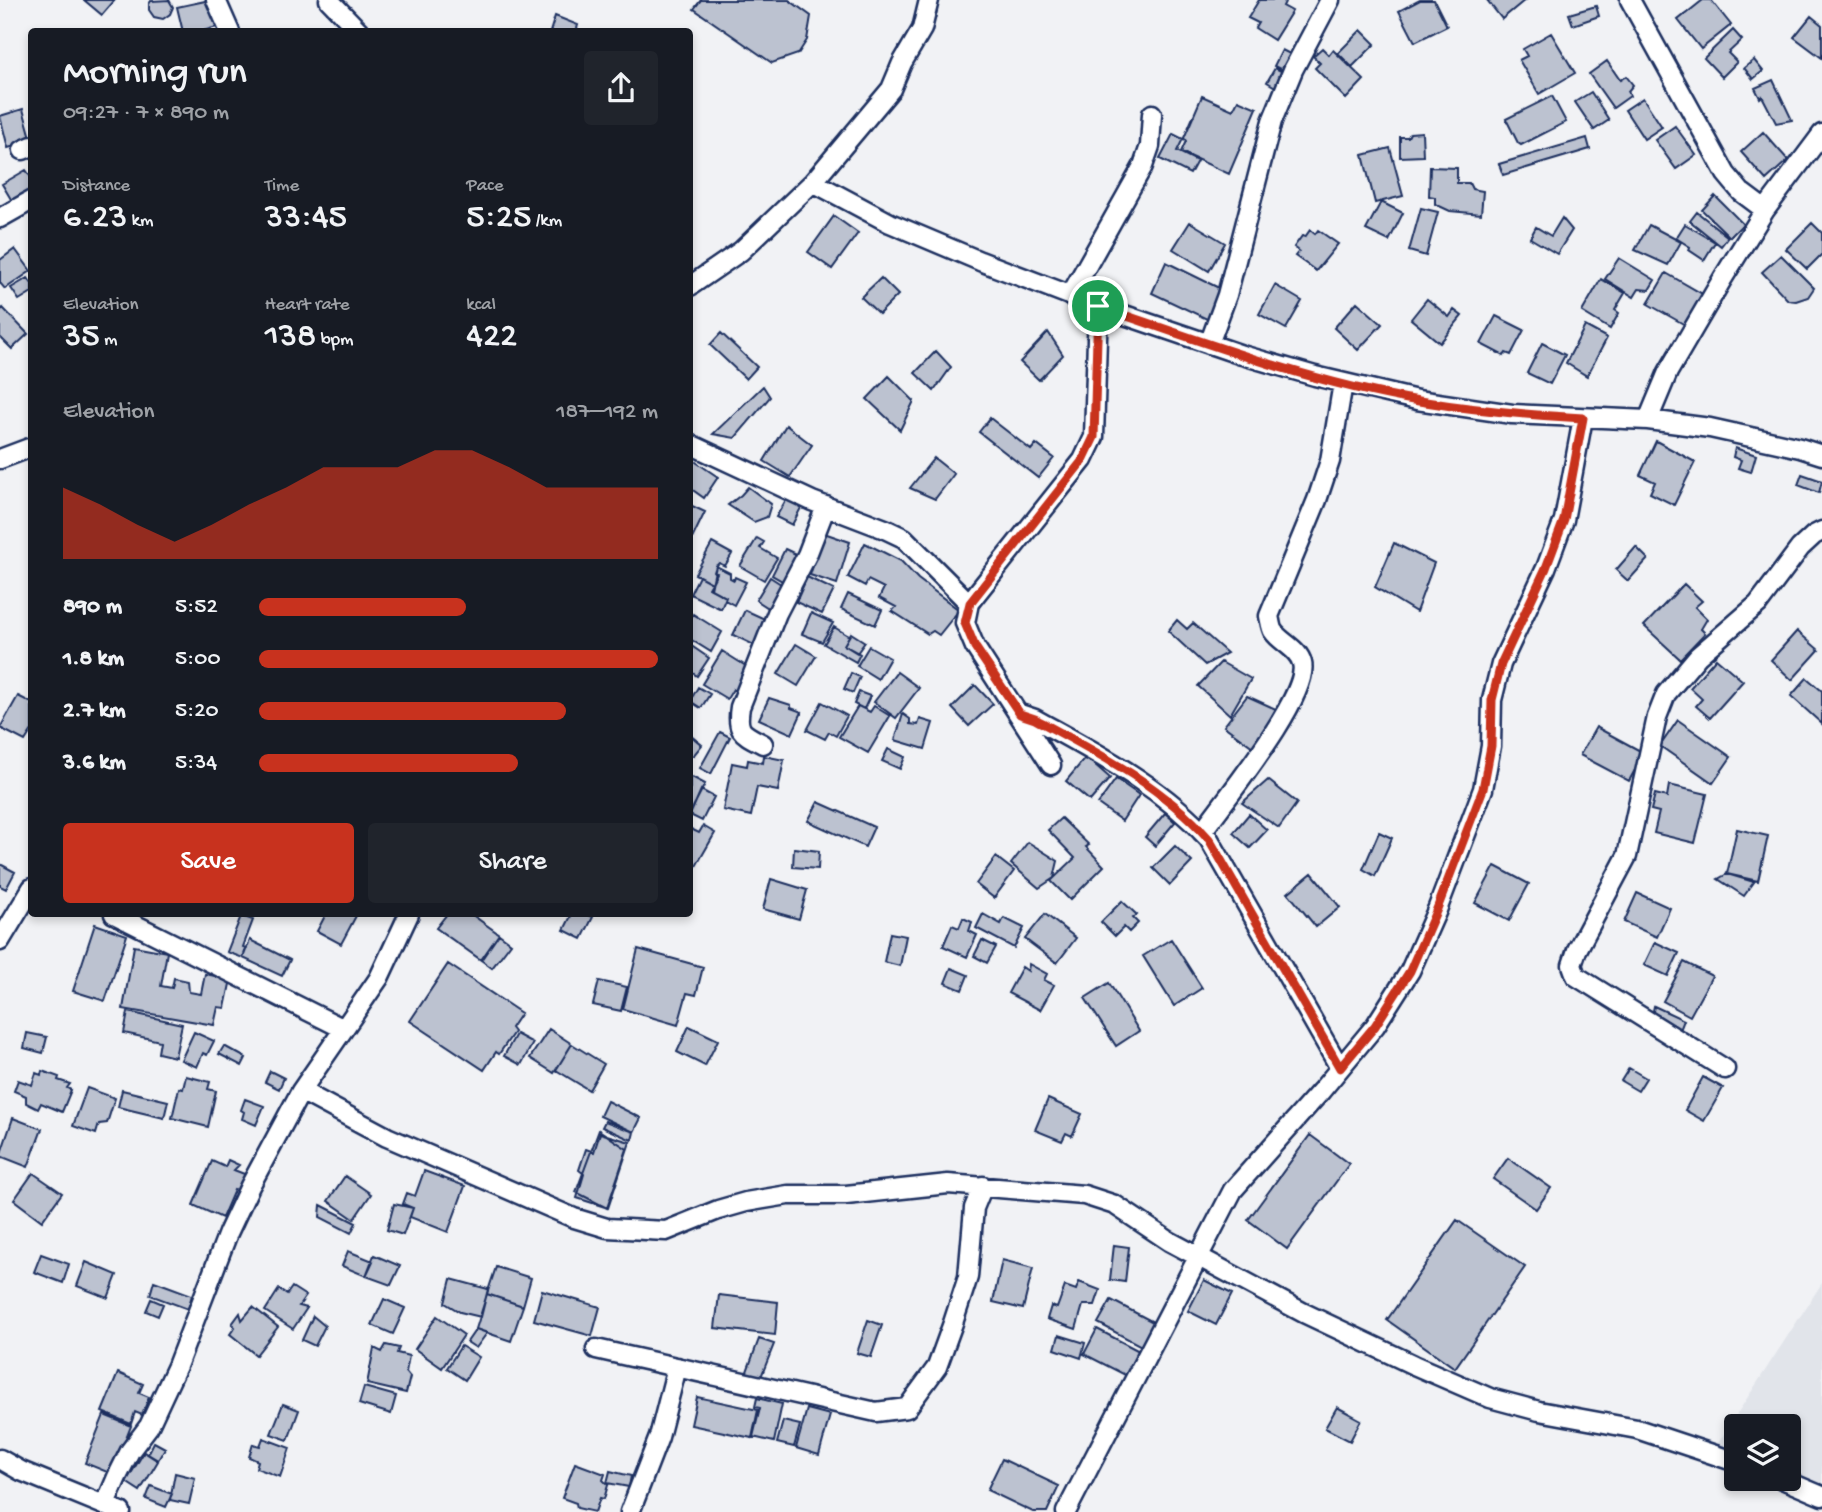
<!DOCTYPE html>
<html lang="en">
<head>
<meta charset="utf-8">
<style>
  :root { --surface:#171b24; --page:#20242c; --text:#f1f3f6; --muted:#9ea1a6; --accent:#c8321e }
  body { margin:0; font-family:"Gochi Hand",sans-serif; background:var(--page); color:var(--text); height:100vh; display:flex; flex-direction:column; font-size:26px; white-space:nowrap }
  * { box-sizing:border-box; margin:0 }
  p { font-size:23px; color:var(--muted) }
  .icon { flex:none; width:38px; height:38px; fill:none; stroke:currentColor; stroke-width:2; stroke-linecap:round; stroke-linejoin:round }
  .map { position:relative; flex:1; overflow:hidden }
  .details { position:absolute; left:28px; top:28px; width:665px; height:889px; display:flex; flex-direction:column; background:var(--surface); border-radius:7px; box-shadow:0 4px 10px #0003 }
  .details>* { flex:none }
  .fabs { position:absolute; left:1724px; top:1414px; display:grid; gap:14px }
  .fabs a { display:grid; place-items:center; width:77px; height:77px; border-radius:7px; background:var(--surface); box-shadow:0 4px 10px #0003; font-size:35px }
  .pin { position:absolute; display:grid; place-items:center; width:60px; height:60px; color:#fff; margin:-30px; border:4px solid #fff; border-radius:50%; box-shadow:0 2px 7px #0007 }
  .round { display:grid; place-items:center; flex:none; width:74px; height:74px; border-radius:7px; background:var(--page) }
  .summary { display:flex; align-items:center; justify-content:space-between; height:119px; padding:0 35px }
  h1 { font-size:38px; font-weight:600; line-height:52px }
  .metrics { display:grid; grid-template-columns:repeat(3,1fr); gap:10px; height:119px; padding:7px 35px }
  .metrics div { display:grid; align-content:center }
  .metrics b { font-size:35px; font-weight:600 }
  .metrics small { font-size:19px; font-weight:400 }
  .metrics p { font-size:19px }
  .chart { height:196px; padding:14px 35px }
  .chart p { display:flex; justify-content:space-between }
  .chart svg { width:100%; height:126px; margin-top:7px; fill:var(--accent); opacity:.7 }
  .action { display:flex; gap:14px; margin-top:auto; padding:14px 35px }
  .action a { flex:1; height:80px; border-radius:7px; background:var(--accent); color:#fff; font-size:28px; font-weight:600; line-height:80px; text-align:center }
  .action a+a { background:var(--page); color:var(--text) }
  ul { padding:0 35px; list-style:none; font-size:23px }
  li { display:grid; grid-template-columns:112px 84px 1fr; align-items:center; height:52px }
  li i { height:18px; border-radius:9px; background:var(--accent) }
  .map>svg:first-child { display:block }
</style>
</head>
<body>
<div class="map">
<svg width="1822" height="1512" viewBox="0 0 1822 1512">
  <rect width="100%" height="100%" fill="#f1f2f5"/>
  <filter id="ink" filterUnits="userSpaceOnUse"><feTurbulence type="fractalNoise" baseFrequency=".0143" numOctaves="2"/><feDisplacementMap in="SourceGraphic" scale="14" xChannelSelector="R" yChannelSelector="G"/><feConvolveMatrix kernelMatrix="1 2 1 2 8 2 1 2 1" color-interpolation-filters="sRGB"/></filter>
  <g filter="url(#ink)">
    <!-- built -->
    <path fill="#e1e4ea" d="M1822 1283V1505L1755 1479H1788V1426H1736V1471L1707 1460Z"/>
    <!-- building -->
    <path fill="#bcc2d0" stroke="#1b2f5e" stroke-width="2" d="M84 0H115L102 15Z
      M169 0 173 7 170 14 163 19 154 17 149 10V4L151 1Z
      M210 0 217 27 199 32H183L177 7Z
      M701 0H789L811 16 807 40 798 54 772 63 694 9Z
      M1259 0H1286L1283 6 1292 11 1274 40 1255 28 1258 23 1248 18Z
      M1420 0H1434L1447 26 1415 42 1399 11Z
      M1487 0H1525L1502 19Z
      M1703 0H1711L1731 25 1701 49 1678 20Z
      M1596 6 1599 16 1573 25 1569 14Z
      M555 16 578 25 576 32H550Z
      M1811 16 1822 25V58L1794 37Z
      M1361 30 1375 44 1352 67 1338 53Z
      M1733 30 1742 40 1728 53 1737 62 1722 77 1704 58Z
      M1551 33 1575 73 1539 94 1519 60 1527 56 1523 49Z
      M1322 48 1329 55 1333 50 1364 80 1346 99 1315 68 1320 63 1313 56Z
      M1282 50 1292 55 1284 71 1274 66Z
      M1754 60 1763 71 1753 79 1744 68Z
      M1607 61 1620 80 1626 76 1633 85 1628 91 1630 96 1613 108 1589 74Z
      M1275 68 1287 74 1279 89 1267 82Z
      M1773 80 1792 120 1776 123 1762 96 1760 98 1755 88Z
      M1591 92 1609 120 1594 130 1575 102Z
      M1202 96 1233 110 1238 100 1257 108 1229 174 1181 152 1186 141 1184 138Z
      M1552 96 1566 122 1521 145 1518 143 1506 119Z
      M1643 98 1662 127 1644 139 1625 110Z
      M23 109 32 141 8 148 0 116Z
      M1675 126 1696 155 1676 169 1655 140Z
      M1422 132 1423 156 1400 157V137H1408L1410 133Z
      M1763 132 1788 160 1766 180 1741 152Z
      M1173 134 1183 139 1177 151 1197 161 1190 174 1160 159Z
      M1587 138 1590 149 1503 175 1499 164Z
      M1390 148 1403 196 1375 203 1363 155Z
      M1430 167 1457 168V183H1469L1472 189 1483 191 1481 214 1450 211 1435 204V197L1429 196Z
      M26 170 32 179V196L15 206 2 184Z
      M1715 196 1743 224 1730 237 1702 210Z
      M1381 202 1403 213 1389 241 1366 230Z
      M1421 208 1438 212 1426 256 1409 251Z
      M1697 212 1728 237 1721 246 1690 221Z
      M834 216 858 233 832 269 808 252Z
      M1562 218 1572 230 1557 254 1530 238 1536 227 1551 236Z
      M1190 222 1225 243 1209 271 1173 249Z
      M1812 223 1822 233V254L1807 269 1786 249Z
      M1685 224 1715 242 1704 260 1689 250 1690 247 1676 238Z
      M1649 225 1681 242 1668 265 1635 250Z
      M1310 230 1315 234 1318 230 1338 244 1316 271 1295 256 1299 251 1294 247 1302 236 1305 237Z
      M15 249 31 271 5 289 0 283V260Z
      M1781 255 1814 288 1808 297 1796 301 1788 300 1762 272Z
      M1619 258 1655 280 1649 290 1639 289 1634 297 1605 279Z
      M1166 262 1225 291 1209 320 1152 293Z
      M1666 273 1704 295 1687 326 1648 304Z
      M28 278 32 284V292L19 300 11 288Z
      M881 278 898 295 879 314 861 297Z
      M1601 279 1625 293 1615 310 1619 313 1610 329 1582 312Z
      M1275 285 1302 301 1286 329 1259 314Z
      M1427 299 1449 317 1454 310 1462 316 1440 343 1411 319Z
      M1357 302 1382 324 1358 350 1334 328Z
      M3 308 28 334 12 349 0 337V311Z
      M1496 316 1524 330 1511 355 1506 353 1504 356 1481 344Z
      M1585 326 1607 338 1587 376 1566 363Z
      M1048 332 1063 355 1039 380 1020 362Z
      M721 333 757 367 746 379 710 345Z
      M1542 343 1565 355 1550 384 1527 373Z
      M936 351 951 367 934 391 915 373Z
      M889 376 914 401 900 430 867 399Z
      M763 386 770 397 735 438 713 434Z
      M990 418 1031 450 1036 444 1054 458 1038 478 979 432Z
      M786 425 812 445 790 477 764 461Z
      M1656 441 1695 462 1674 505 1650 493 1655 482 1640 475Z
      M1735 448 1756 455 1751 472 1738 468 1741 460 1733 457Z
      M690 458 718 477 704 498 690 488Z
      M934 458 954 474 935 499 910 488Z
      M1802 474 1822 481 1819 493 1798 485Z
      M748 487 771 504 767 517 754 522 728 505 741 495Z
      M787 498 802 506 792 525 776 517Z
      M690 505 705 512 691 541 690 540Z
      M824 533 850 542 837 584 810 575Z
      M757 538 764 542 760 548 777 558 764 580 740 566Z
      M712 543 732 554 725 566 719 563 716 566 714 572 717 573 712 583 695 574Z
      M865 543 901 561 918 579 959 610 939 635 933 631 928 634 892 611 896 607 879 598 884 588 868 580 865 586 848 577Z
      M1394 543 1434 563 1416 612 1375 587Z
      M1636 547 1648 559 1628 581 1616 570Z
      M785 549 800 556 786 583 772 575Z
      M716 566 730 573V578L734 580 735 577 746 582 734 605 725 600 726 597 711 589Z
      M699 576 712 583 709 588 726 597 721 609 690 594Z
      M770 577 784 586 770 609 756 600Z
      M807 577 834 590 822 614 796 602Z
      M1684 584 1702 601 1695 607 1707 619 1701 629 1705 633 1680 659 1644 626Z
      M848 594 882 610 875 625 841 609Z
      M745 610 767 620 756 646 733 635Z
      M811 613 833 623 822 642 802 634Z
      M693 614 722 632 711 652 690 639V619Z
      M1177 620 1187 629 1193 623 1227 653 1205 665 1168 631Z
      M834 627 849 636 844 645 860 654 856 662 824 644Z
      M1797 631 1819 650 1792 680 1771 660Z
      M851 633 865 642 857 653 844 645Z
      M796 644 816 656 798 686 778 674Z
      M690 645 709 658 697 676 690 671Z
      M869 646 890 658 878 679 857 666Z
      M722 651 749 668 737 693 733 689 727 699 702 684Z
      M1716 658 1743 681 1710 718 1696 706 1702 699 1690 688Z
      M1221 662 1251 679 1230 715 1198 686Z
      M897 672 919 688 896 718 874 702Z
      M851 673 860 677 853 693 844 689Z
      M1807 678 1822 691V724L1791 696Z
      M975 685 993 704 969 726 952 708Z
      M698 687 710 694 701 708 690 701Z
      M859 692 870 696 864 709 854 704Z
      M18 696 32 703V730L25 741 0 728Z
      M1247 696 1278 710 1253 747 1224 726Z
      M769 698 791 705V708L802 712 792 734 759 719Z
      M822 702 847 716 836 736 829 732 825 739 807 730Z
      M858 706 870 712 874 706 890 716 868 753 839 737Z
      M903 714 910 719V724L918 725 920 719 933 723 925 749 895 740Z
      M1678 720 1731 757 1713 783 1660 746Z
      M1596 727 1644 753 1629 781 1580 755Z
      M720 732 730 737 711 774 700 768Z
      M690 735 702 745 693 756 690 754Z
      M888 749 905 757 900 769 882 761Z
      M764 756 784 760 778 791 757 787 751 816 723 810 732 763 747 766 748 760 763 763Z
      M1086 757 1110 778 1090 801 1066 781Z
      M692 777 705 784 690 813V782Z
      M1116 779 1139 795 1122 821 1098 804Z
      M1268 780 1297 803 1279 828 1242 803Z
      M1669 785 1707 794 1695 843 1654 833 1659 812 1651 810 1655 794 1667 797Z
      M701 790 714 797 702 821 690 815Z
      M818 802 874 827 865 847 808 821Z
      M1165 813 1175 822 1155 846 1145 837Z
      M1249 814 1267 830 1250 848 1233 833Z
      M1061 818 1089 845 1086 847 1104 866 1070 900 1051 881 1075 858 1048 830Z
      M703 826 715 833 691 875 690 832 691 829 699 833Z
      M1737 829 1768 836 1758 881 1727 874Z
      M1379 832 1392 838 1375 876 1363 869Z
      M1028 842 1058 861 1054 878 1039 888 1011 864Z
      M1175 846 1192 862 1170 885 1153 868Z
      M794 848 819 851 818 869 793 867Z
      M996 857 1014 871 994 898 976 884Z
      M0 864 15 872 6 889 0 886Z
      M1495 866 1529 884 1509 921 1475 903Z
      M1312 873 1340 907 1316 927 1288 893Z
      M1727 874 1754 882 1744 896 1718 879Z
      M771 879 807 890 799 919 763 909Z
      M1637 893 1670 908 1657 937 1624 922Z
      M1122 901 1137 915 1133 918 1138 923 1129 932 1124 927 1115 936 1101 922Z
      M326 914H357L341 944 317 931Z
      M447 914H471L499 934 481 960 436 928Z
      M572 914H587L593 917 582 939 564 930Z
      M983 914 1001 924 1004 918 1024 928 1014 948 976 928Z
      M1045 914 1076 938 1057 963 1025 939Z
      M241 916 253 920 243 947 246 948 243 958 227 952Z
      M963 918 972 922 969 931 977 935 967 957 943 946 952 925 959 928Z
      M95 924 127 935 105 1001 73 991Z
      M890 933 906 936 900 966 884 962Z
      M499 934 511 943 492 968 481 960Z
      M1171 939 1202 988 1174 1006 1143 956Z
      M250 940 290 960 282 976 243 958Z
      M982 940 996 947 987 963 974 956Z
      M1655 942 1679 953 1668 976 1644 965Z
      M134 946 167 952 161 986 172 988 174 978 188 981 189 992 201 994 205 974 231 979 225 1008 218 1007 214 1025 123 1009Z
      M638 949 703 967 696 995 687 993 678 1025 623 1009Z
      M1684 962 1712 976 1690 1016 1663 1001Z
      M448 964 521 1013 511 1028 514 1032 499 1054 496 1052 484 1070 410 1021Z
      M1029 964 1047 974 1044 980 1054 985 1040 1010 1008 993 1022 967 1028 971Z
      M951 968 968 975 962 990 945 983Z
      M599 981 627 987 621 1011 593 1005Z
      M1109 983 1139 1031 1116 1046 1085 998Z
      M1654 1006 1684 1020 1680 1030 1652 1016Z
      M128 1012 182 1024 175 1057 158 1053 160 1041 124 1033Z
      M689 1026 718 1040 705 1066 677 1052Z
      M549 1029 572 1044 554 1073 530 1058Z
      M194 1032 214 1041 207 1055 203 1053 197 1067 181 1060Z
      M27 1033 47 1037 43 1053 24 1048Z
      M516 1034 533 1043 521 1065 504 1056Z
      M572 1044 604 1064 589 1090 556 1070Z
      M224 1046 246 1058 242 1066 219 1054Z
      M1629 1068 1646 1078 1638 1091 1621 1081Z
      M42 1071 59 1077 58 1080 70 1084 67 1088 71 1090 62 1112 41 1103 38 1109 26 1103V1096L14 1091 18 1080 32 1085 36 1073 41 1075Z
      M270 1071 284 1078 279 1089 265 1082Z
      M186 1076 210 1082 208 1089 216 1091 208 1127 172 1118 179 1088 183 1089Z
      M1703 1077 1723 1088 1704 1121 1685 1110Z
      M87 1088 115 1098 107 1123 99 1124 96 1134 73 1126Z
      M122 1090 168 1101 164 1118 118 1107Z
      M245 1099 264 1106 256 1125 242 1119 244 1112 241 1110Z
      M1048 1099 1082 1114 1072 1136 1066 1133 1062 1141 1035 1130Z
      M607 1101 641 1118 634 1132 600 1116Z
      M13 1118 42 1129 28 1167 0 1156Z
      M605 1121 634 1132 632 1140 602 1127Z
      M599 1130 627 1149 607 1208 576 1192Z
      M600 1133 630 1142 608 1208 577 1198 584 1174 579 1170 586 1149 594 1152Z
      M1310 1135 1349 1164 1287 1249 1248 1220Z
      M1508 1158 1551 1188 1536 1209 1493 1179Z
      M228 1160 239 1165 234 1170 247 1175 240 1192 234 1190 222 1218 193 1205 212 1161 225 1167Z
      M424 1171 465 1186 448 1232 410 1217 413 1208 403 1204 407 1193 415 1196Z
      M33 1173 62 1193 42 1221 14 1200Z
      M345 1176 371 1194 354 1219 328 1201Z
      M394 1204 413 1208 403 1235 387 1230Z
      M321 1205 356 1223 351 1233 320 1217Z
      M1457 1220 1525 1267 1455 1368 1387 1320Z
      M1114 1245 1129 1247 1125 1282 1110 1280Z
      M348 1251 373 1261 366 1276 342 1266Z
      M41 1254 69 1264 63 1283 34 1272Z
      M374 1255 400 1266 391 1285 366 1276Z
      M1002 1260 1033 1268 1023 1309 993 1302Z
      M86 1262 117 1275 108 1298 77 1286Z
      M496 1267 531 1278 523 1306 487 1294Z
      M451 1279 488 1289 481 1317 460 1312 445 1303Z
      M1204 1280 1232 1294 1216 1325 1188 1311Z
      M154 1281 192 1295 188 1309 150 1295Z
      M1079 1282 1100 1290 1095 1305H1083L1076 1329 1047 1319 1051 1306 1057 1308 1065 1286 1076 1290Z
      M292 1287 306 1296 299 1306 307 1308 293 1329 265 1311 279 1289 287 1294Z
      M542 1290 600 1307 592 1336 534 1320Z
      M487 1294 523 1306 511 1341 476 1329Z
      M719 1295 778 1302 775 1335 715 1328Z
      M151 1299 163 1304 158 1316 146 1311Z
      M384 1299 405 1308 393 1334 372 1325Z
      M1111 1300 1157 1324 1145 1348 1098 1323Z
      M253 1307 278 1327 256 1355 230 1334 235 1327 232 1324 240 1313 242 1320Z
      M313 1316 325 1326 315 1346 302 1340Z
      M437 1316 464 1335 442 1368 415 1349Z
      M868 1320 882 1325 871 1357 857 1353Z
      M476 1329 487 1333 476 1348 467 1342Z
      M1097 1329 1143 1353 1131 1378 1084 1354Z
      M1059 1335 1085 1343 1081 1358 1055 1349Z
      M759 1339 774 1344 759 1382 745 1377Z
      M386 1345 399 1348 397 1353 409 1356 406 1372 410 1377 406 1393 367 1384 374 1348 382 1352Z
      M461 1346 479 1357 465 1380 447 1368Z
      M118 1373 143 1384 139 1393 149 1397 142 1415 135 1412 131 1424 102 1412Z
      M364 1387 396 1396 391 1414 359 1404Z
      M697 1397 758 1410 752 1438 691 1425Z
      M757 1398 782 1404 774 1442 753 1437 760 1408 755 1407Z
      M283 1404 299 1410 288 1440 271 1434Z
      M1337 1407 1361 1420 1350 1441 1325 1428Z
      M807 1409 830 1415 819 1455 796 1448Z
      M104 1415 131 1426 112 1474 85 1463Z
      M783 1421 800 1425 794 1447 777 1443Z
      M263 1438 290 1448 280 1477 256 1468 258 1461 249 1457 253 1444 260 1446Z
      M154 1442 165 1448 158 1460 148 1454Z
      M144 1452 158 1461 140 1491 126 1482Z
      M1002 1459 1059 1486 1047 1512H1033L987 1490Z
      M575 1463 605 1474 603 1480 608 1485 604 1499 600 1498 595 1512 577 1508 576 1503 562 1498Z
      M610 1471 631 1476 629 1487 607 1483Z
      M175 1473 195 1478 189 1504 170 1500Z
      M151 1486 172 1494 166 1507 146 1499Z"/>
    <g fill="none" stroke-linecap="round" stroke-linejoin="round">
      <defs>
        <path id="minor" d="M216 0 230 32
          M329 0 360 32
          M1630 0 1726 174 1741 192 1765 210
          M23 150 32 146
          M813 182 890 223 980 261 1098 306 1242 355 1315 376 1417 400 1512 414 1648 420 1710 428 1800 448 1822 455
          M0 218 32 200
          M690 286 741 251 813 182 891 89 902 63 922 29 929 0
          M1070 296 1143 166 1150 146 1152 114
          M1209 344 1227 295 1272 121 1293 70 1330 0
          M1648 420 1668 372 1723 278 1765 210 1822 134
          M690 444 812 501 885 529 904 538 969 603
          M0 459 32 447
          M1020 714 1035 719C1098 754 1160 785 1209 839L1340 1068
          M763 744C742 733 736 732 740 707L777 613 807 555 826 506
          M1051 765 975 647 965 623 969 603 1083 460 1094 437 1098 306
          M1202 832C1223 802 1311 695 1302 663 1298 648 1281 643 1273 631 1271 628 1270 620 1269 616L1317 500 1330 461 1343 383
          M114 914 342 1028
          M0 941 32 888
          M1725 1069 1576 976 1572 965 1577 950 1627 856 1657 717 1666 694 1698 656 1758 604 1800 548 1814 535 1822 531
          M301 1091 387 1137 574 1218 607 1228 666 1231 718 1210 746 1202 788 1195H846L948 1184 1084 1195 1115 1205 1169 1241 1304 1313 1414 1365 1490 1398 1539 1411 1637 1429 1736 1462
          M596 1349 876 1412 907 1408 937 1367 953 1323 968 1277 974 1208 983 1186
          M0 1459 21 1471 121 1512
          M1782 1479 1822 1496
          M105 1505 117 1477 130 1451 149 1426 177 1366 228 1233 250 1186 301 1091 379 978 409 914
          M630 1512 659 1437 677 1367
          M1066 1512 1233 1190 1321 1091 1375 1026 1410 971 1437 910 1483 789 1491 746 1492 700 1501 664 1546 568 1564 520 1583 418"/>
      </defs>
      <!-- minor casing -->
      <use href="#minor" stroke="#1b2f5e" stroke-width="23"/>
      <!-- minor -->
      <use href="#minor" stroke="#fff" stroke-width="18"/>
    </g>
  </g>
  <g fill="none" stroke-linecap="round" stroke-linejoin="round" filter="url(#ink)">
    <defs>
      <path id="route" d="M1098 306C1203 342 1309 382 1419 401 1474 410 1528 415 1583 418L1564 520 1546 568 1501 664 1492 700 1491 746 1483 789 1437 909 1410 971 1375 1026 1340 1068 1209 839C1161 785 1098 753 1035 719L1020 714 975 647 965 623 970 603 1083 460 1094 437Z"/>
    </defs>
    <!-- route casing -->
    <use href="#route" stroke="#fff" stroke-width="14"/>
    <!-- route -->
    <use href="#route" stroke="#c8321e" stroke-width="9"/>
  </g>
</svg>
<div class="fabs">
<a><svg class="icon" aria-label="layers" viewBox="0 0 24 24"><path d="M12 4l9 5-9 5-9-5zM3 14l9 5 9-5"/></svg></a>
</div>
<div class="pin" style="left:1098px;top:306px;background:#1e9e55"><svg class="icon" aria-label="arrive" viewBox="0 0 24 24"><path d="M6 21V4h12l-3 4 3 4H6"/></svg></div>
<section class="details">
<div class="summary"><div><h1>Morning run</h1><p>09:27 · 7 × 890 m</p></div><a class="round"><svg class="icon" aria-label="share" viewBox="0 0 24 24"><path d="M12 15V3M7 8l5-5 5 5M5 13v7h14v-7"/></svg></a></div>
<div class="metrics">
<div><p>Distance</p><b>6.23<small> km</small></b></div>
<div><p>Time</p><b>33:45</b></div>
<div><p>Pace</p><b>5:25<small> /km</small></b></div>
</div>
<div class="metrics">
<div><p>Elevation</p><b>35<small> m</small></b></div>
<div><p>Heart rate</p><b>138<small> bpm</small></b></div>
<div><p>kcal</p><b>422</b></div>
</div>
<div class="chart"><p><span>Elevation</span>187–192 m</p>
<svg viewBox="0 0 160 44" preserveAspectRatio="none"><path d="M0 44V19L10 25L20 32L30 38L40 32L50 25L60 19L70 12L80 12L90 12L100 6L110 6L120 12L130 19L140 19L150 19L160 19V44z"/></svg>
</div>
<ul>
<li><b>890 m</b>5:52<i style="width:52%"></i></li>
<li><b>1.8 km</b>5:00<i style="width:100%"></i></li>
<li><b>2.7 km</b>5:20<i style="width:77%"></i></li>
<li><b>3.6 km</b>5:34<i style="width:65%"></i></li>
</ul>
<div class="action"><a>Save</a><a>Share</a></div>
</section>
</div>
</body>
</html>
